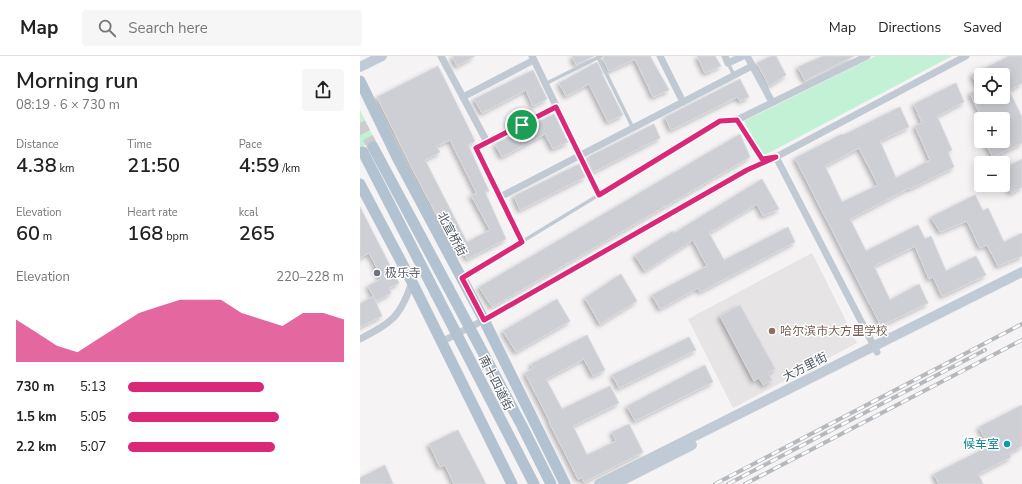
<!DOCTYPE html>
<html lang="en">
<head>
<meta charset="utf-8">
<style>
  :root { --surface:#fff; --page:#f6f6f6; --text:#222; --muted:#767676; --line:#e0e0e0; --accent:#db2777 }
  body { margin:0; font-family:"Nunito Sans","Noto Sans SC",sans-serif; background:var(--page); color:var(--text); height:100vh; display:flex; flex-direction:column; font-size:15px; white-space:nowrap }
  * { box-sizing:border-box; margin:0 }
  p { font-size:13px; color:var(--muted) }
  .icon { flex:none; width:22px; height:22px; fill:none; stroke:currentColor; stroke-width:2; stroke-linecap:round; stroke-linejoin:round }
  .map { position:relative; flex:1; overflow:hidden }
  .details { display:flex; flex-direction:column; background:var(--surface); width:360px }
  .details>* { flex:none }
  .fabs { position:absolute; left:614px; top:12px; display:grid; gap:8px }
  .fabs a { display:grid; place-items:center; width:36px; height:36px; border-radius:4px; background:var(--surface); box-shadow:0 2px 10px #0003; font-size:20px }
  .pin { position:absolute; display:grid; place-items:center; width:34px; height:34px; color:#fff; margin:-17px; border:2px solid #fff; border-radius:50%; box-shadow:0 1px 4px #0007 }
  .round { display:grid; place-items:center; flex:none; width:42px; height:42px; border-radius:4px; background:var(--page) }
  .head { display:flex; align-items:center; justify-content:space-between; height:68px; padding:0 16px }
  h1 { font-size:22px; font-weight:600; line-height:30px }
  .figures { display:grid; grid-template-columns:repeat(3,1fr); gap:6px; height:68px; padding:4px 16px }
  .figures div { display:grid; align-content:center }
  .figures b { font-size:20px; font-weight:600 }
  .figures small { font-size:11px; font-weight:400 }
  .figures p { font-size:11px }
  .chart { height:112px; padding:8px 16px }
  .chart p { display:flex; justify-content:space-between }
  .chart svg { width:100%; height:72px; margin-top:4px; fill:var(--accent); opacity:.7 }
  ul { padding:0 16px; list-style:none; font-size:13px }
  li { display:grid; grid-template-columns:64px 48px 1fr; align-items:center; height:30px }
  li i { height:10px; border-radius:5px; background:var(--accent) }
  header { display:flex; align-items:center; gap:24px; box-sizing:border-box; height:56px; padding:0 20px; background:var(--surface); border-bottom:1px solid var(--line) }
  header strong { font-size:19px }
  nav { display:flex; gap:22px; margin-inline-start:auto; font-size:14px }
  .search { width:280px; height:36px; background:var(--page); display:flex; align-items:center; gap:10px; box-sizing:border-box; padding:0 14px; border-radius:4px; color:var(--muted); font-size:15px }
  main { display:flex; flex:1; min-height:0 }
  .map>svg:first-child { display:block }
</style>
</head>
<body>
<header>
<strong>Map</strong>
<div class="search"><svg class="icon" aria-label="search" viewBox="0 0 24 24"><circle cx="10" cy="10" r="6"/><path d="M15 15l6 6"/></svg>Search here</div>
<nav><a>Map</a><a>Directions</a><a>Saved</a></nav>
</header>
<main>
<section class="details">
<div class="head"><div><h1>Morning run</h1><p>08:19 · 6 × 730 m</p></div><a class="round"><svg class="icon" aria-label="share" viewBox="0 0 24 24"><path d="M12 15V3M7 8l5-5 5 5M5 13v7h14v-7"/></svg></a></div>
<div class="figures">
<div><p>Distance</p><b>4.38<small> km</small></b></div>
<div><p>Time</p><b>21:50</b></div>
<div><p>Pace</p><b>4:59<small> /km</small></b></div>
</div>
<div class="figures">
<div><p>Elevation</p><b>60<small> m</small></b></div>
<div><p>Heart rate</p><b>168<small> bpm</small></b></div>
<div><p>kcal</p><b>265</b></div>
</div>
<div class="chart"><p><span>Elevation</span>220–228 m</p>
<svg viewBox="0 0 160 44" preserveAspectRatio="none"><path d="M0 44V18L10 26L20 34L30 38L40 30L50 22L60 14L70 10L80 6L90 6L100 6L110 14L120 18L130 22L140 14L150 14L160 18V44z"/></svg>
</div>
<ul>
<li><b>730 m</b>5:13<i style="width:63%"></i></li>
<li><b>1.5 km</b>5:05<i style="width:70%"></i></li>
<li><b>2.2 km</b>5:07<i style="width:68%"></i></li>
</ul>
</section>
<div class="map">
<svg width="662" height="428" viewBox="0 0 662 428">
  <defs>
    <filter id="shadow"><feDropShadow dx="-2.5" dy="2.5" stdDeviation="2" flood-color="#0004"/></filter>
  </defs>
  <rect width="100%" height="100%" fill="#f5f3f3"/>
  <!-- education -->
  <path fill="#e6e4e5" d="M452 197 497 287 373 352 328 263Z"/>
  <!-- green -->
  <path fill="#c3f1d5" d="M516 0H592L403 100 384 65Z
    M0 54 15 84 0 92Z"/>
  <!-- building -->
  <path fill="#cdcfd5" stroke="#d7d9de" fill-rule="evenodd" filter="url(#shadow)" d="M92 0H115L97 10Z
    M212 0H234L216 9Z
    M244 0H290L309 34 293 41 275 3 249 15 243 3Z
    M337 0H355L361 10 345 17Z
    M411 0H416L426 19 409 30 397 7Z
    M463 0H494L445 25 438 11Z
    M649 0H662V27L649 35 662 61V87L633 101 624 85H643V63H622L610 37 619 33 612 19ZM621 19H643V41H621Z
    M237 6 243 18H242L263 59 248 66 229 28 206 40 199 27Z
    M78 10 115 85 108 89 129 135 125 136 146 183 107 203 104 195 97 198 52 112 17 41ZM90 84 117 138 111 139 130 174 107 186 65 104 80 96 76 90Z
    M173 14 187 43 173 50 166 34 122 57 114 43Z
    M380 23 389 41 380 45 377 41 311 74 305 61Z
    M596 27 604 46 577 60 592 94 588 96 594 111 550 133 549 132 490 163 506 195 558 169 565 183 571 180 586 215 616 200 626 219 582 240 573 221 569 223 555 190 514 210 530 244 559 228 568 247 521 270 435 102 482 78 483 79 540 51 549 71 520 85 536 122 570 104 555 70 562 67 554 48ZM499 92 518 129 482 146 465 110Z
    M194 58 208 86 193 93 185 78 142 101 135 88Z
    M294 68 300 82 233 116 228 104 229 103 228 101Z
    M380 78 390 101 132 251 119 231Z
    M662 103V131L651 137 643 122V113Z
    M219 108 225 121 160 154 154 140Z
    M402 123 419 153 403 160 397 148 349 177 364 204 428 171 435 186 340 236 338 232 300 253 292 239 347 210 333 184 285 215 275 199 313 175 314 177Z
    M615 139 623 155 628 152 644 186 662 177V200L638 210 627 189 620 192 607 165 580 176 571 161Z
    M0 151 39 227 29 232 31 237 16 245 8 230 21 223 15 213 17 212 9 197 0 202Z
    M261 218 277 245 240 268 225 242Z
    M13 240 22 260 0 271V248Z
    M197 243 210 265 156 296 143 275Z
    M380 249 415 313 408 317 412 324 403 329 399 322 394 325 360 260Z
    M227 279 245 314 233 320 224 303 186 323 202 353 250 330 259 347 213 370 227 399 256 385 252 376 269 368 283 396 224 426 222 422 218 423 189 366H190L165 317 173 312 171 308Z
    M329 281 336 294 259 332 252 319Z
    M345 309 353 326 275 365 267 350Z
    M662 349V390L649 397 651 401 618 418 623 428H579L574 418 629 390 619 371Z
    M98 374 126 428H94L85 409 80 411 69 388Z
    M25 409 33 428H0V422Z"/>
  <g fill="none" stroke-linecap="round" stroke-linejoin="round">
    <!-- primary-tunnel -->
    <path stroke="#caccce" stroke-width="11" stroke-dasharray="11 5.5" stroke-linecap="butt" d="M0 67 13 91"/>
    <!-- service -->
    <path stroke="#c1cad2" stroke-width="3.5" d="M238 1 273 72
      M368 7 374 19
      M185 28 241 0
      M104 221 360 65 377 64"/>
    <!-- minor -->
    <path stroke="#c1cad2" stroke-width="7" d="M81 0 127 86 116 92 162 186
      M172 0 239 139
      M300 0 323 46
      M365 0 368 7 383 0
      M387 0 412 46
      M507 0 377 64 402 103 416 101 517 296
      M103 41 174 4
      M127 86 196 51
      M140 141 392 10
      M0 283C32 266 40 262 52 226
      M81 286 124 264 387 114 416 101 606 0"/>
    <!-- secondary -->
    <path stroke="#c1cbd6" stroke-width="10" d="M0 11 22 0
      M239 428 662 216
      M255 428 332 389"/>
    <!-- primary -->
    <path stroke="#b3c2d1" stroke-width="11" d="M0 25 39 105 124 264 205 428
      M13 91 88 231
      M3 96 76 238
      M0 128 52 226 152 428"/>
    <defs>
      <path id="rail" d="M355 428 662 268
        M368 428 625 294
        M385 428 662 284"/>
    </defs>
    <!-- rail casing -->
    <use href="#rail" stroke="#b5b8bd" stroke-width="4"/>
    <!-- rail -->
    <use href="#rail" stroke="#fff" stroke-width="2.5" stroke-dasharray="8" stroke-linecap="butt"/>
    <!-- primary-bridge -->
    <path stroke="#b3c2d1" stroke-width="11" d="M88 231 162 370 191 428
      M76 238 174 428"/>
  </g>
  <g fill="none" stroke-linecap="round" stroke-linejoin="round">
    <defs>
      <path id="route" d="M196 51 239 139 360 65 377 64 402 103 416 101 387 114 124 264 102 222 162 186 116 92Z"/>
    </defs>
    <!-- route casing -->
    <use href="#route" stroke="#fff" stroke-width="8"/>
    <!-- route -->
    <use href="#route" stroke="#db2777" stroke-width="5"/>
  </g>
  <!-- markers -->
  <circle fill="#6b7280" stroke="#fff" stroke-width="1.5" cx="17" cy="217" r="4"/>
  <circle fill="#8d6e63" stroke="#fff" stroke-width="1.5" cx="412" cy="275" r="4"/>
  <circle fill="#0f9aa8" stroke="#fff" stroke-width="1.5" cx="647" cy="388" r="4"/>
  <g text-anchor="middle" stroke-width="3" stroke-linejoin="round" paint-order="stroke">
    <!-- street labels -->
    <g font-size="12" fill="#4a5661" stroke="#fff">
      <text transform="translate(92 178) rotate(62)" y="4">北宣桥街</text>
      <text transform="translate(445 311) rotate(-27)" y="4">大方里街</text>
      <text transform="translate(136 327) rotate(63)" y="4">南十四道街</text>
    </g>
    <!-- worship labels -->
    <g font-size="12" fill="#5b616d" stroke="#fff" text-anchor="start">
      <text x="25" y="221">极乐寺</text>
    </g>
    <!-- education labels -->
    <g font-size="12" fill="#785e54" stroke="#fff" text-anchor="start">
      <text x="420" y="279">哈尔滨市大方里学校</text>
    </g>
    <!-- culture labels -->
    <g font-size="12" fill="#0d838f" stroke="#fff" text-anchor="end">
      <text x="639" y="392">候车室</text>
    </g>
  </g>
</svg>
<div class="fabs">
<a><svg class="icon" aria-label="locate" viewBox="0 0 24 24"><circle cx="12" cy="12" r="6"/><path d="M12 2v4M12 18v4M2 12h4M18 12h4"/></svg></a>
<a>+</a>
<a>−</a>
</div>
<div class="pin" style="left:162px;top:69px;background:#1e9e55"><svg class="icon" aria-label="arrive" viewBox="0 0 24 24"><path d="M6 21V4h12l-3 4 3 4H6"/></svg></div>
</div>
</main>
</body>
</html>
